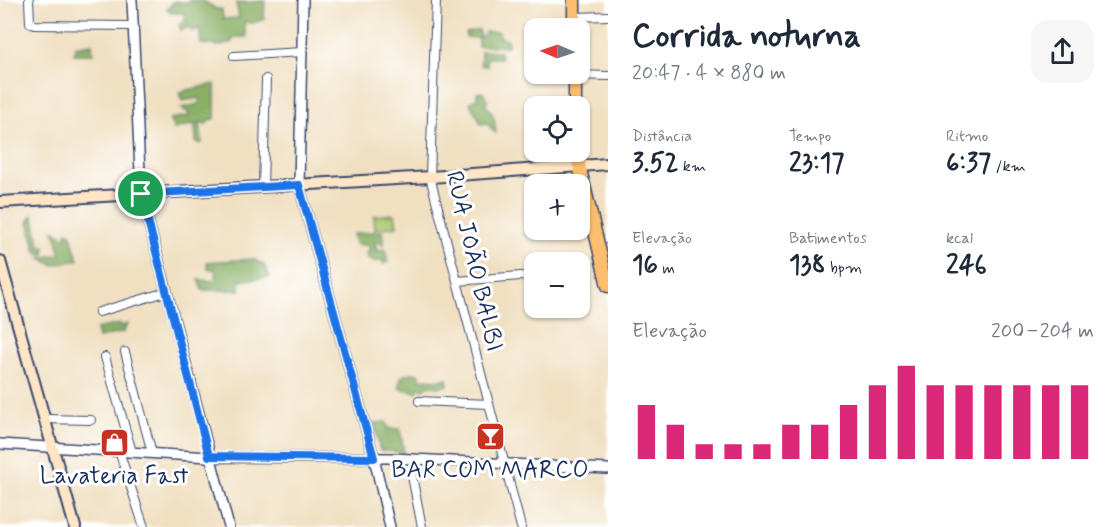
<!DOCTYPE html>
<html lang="pt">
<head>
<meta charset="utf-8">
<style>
  :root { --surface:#fff; --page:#f6f6f7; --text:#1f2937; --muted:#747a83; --accent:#db2777 }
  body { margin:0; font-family:Mynerve,sans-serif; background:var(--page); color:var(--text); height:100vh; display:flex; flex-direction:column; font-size:22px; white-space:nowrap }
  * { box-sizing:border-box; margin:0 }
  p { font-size:20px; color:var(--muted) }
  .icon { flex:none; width:33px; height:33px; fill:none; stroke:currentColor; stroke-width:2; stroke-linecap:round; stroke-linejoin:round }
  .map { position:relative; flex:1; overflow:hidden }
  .side { display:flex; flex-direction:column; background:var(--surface); width:510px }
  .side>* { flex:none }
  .needle { width:39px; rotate:272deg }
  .buttons { position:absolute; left:524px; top:18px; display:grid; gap:12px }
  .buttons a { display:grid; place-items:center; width:66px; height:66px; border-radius:12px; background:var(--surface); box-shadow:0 2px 4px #0004; font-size:30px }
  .pin { position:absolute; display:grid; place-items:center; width:51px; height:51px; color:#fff; margin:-26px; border:3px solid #fff; border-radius:50%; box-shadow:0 2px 6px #0007 }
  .round { display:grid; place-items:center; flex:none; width:63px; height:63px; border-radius:18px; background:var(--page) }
  .head { display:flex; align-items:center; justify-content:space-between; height:102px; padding:0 24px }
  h1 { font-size:33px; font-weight:700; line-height:45px }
  .stats { display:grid; grid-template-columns:repeat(3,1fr); gap:9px; height:102px; padding:6px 24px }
  .stats div { display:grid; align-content:center }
  .stats b { font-size:26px; font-weight:700 }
  .stats small { font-size:16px; font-weight:400 }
  .stats p { font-size:16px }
  .chart { height:168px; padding:12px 24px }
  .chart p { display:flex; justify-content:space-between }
  .chart svg { width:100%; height:108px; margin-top:6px; stroke:var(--accent); stroke-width:6 }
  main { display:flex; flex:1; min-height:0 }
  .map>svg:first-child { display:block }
</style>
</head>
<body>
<main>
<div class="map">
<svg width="608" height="527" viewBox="0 0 608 527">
  <rect width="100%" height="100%" fill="#fff"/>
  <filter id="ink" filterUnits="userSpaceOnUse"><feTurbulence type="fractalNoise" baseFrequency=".0167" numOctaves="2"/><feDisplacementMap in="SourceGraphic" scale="12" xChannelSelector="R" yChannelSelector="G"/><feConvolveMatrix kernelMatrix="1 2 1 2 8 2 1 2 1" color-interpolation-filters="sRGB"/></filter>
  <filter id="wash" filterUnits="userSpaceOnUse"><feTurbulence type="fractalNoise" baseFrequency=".008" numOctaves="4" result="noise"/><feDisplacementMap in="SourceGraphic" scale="24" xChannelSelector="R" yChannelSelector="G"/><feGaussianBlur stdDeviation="1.35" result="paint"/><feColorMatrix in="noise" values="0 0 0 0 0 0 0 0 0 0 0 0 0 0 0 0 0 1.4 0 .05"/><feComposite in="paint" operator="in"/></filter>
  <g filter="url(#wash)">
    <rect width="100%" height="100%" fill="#f0dfc0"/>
    <!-- green -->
    <path fill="#adcc74" stroke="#647e69" stroke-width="1.5" d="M395 214 397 226 375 229 374 216Z"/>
    <!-- forest -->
    <path fill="#8ab066" stroke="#527062" stroke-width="1.5" d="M190 0H202L216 9H222L223 19 239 18 236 3 265 1 264 19 253 23 244 22 246 37H233L232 42 222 46 201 44 199 28 192 32 190 26 181 31 179 25 186 20 184 13H172L167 9 175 1 188 3Z
      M479 30 480 37 484 36 485 32H499V38L507 39 508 46H478V38L466 37V33Z
      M92 44 93 54H74L75 47Z
      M481 51 500 52 501 58H487V66L481 65Z
      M215 84V119H211L206 124 200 122 202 143H196L195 124 174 129 169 119 189 116V113L181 108 199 104V98L182 101 179 92Z
      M483 92 488 102 484 104C494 111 495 122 496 133L491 129 488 123 481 124C478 115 472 110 470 102L477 98V93Z
      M33 215 40 246H45L44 254 36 252 28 222Z
      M54 230 66 239V232H70L78 260 54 265 40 258 61 254Z
      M382 231 384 244 382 245 380 242 375 243 377 251 385 249 388 262 383 264V260L374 262 368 259 366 253 369 252 368 245H356L353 234Z
      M253 259 264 265 270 277 239 281 240 290H202L199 280 217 281 215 269H208L207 262Z
      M120 324 121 326 128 324 123 332 98 338 96 329Z
      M411 373 420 374V379L440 380 447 378 448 385 438 387 429 385 424 389 418 388 417 392 399 388C400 378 401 375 411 373Z
      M386 422 389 429H400L404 453 380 450 374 423Z"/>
  </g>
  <g filter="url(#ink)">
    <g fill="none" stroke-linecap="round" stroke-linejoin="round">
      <defs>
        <path id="minor" d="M29 0 30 23 34 25 133 26
          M436 0 430 177 521 527
          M574 17 608 16
          M234 56 302 52
          M575 75 608 76
          M263 187 266 79
          M457 281 521 276
          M99 312 166 292
          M125 352 152 453
          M105 357 132 452
          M419 401 489 404
          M45 419 91 420
          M119 451 144 527
          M412 476 422 527"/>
        <path id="tertiary" d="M132 0 141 194 229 527
          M303 0 299 185 374 458 390 527
          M0 444 209 457 392 458 608 469"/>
        <path id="secondary" d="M0 202 430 177 608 164
          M0 261 75 527"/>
        <path id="primary" d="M574 0V28
          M575 106V74
          M578 152 579 165 608 286"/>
      </defs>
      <!-- minor casing -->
      <use href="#minor" stroke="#3b496d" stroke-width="10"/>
      <!-- tertiary casing -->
      <use href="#tertiary" stroke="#3b496d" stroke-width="12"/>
      <!-- secondary casing -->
      <use href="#secondary" stroke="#3b496d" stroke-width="14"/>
      <!-- primary casing -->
      <use href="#primary" stroke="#3b496d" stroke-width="15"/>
      <!-- minor -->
      <use href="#minor" stroke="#fff" stroke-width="8"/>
      <!-- tertiary -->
      <use href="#tertiary" stroke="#fff" stroke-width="9"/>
      <!-- secondary -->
      <use href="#secondary" stroke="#fde5c5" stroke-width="10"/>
      <!-- primary -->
      <use href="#primary" stroke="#fbbd6e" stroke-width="12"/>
    </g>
  </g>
  <g fill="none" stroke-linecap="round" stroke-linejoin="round" filter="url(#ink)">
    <defs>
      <path id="route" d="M299 185 374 458 209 456 141 194Z"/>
    </defs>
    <!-- route casing -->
    <use href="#route" stroke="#fff" stroke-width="12"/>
    <!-- route -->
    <use href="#route" stroke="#1a73e8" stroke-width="8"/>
  </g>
  <!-- icons -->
  <defs>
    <symbol id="bar-square" viewBox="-11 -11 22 22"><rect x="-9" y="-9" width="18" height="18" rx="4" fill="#c8321e" stroke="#fff"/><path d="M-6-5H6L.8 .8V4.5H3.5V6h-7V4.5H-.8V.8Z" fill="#fff"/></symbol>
    <symbol id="shop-square" viewBox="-11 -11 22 22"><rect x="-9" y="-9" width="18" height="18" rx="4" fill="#c8321e" stroke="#fff"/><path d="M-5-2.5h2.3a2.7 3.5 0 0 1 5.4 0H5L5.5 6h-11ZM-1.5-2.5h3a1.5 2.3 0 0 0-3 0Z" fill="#fff"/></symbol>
  </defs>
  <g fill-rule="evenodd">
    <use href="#bar-square" x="474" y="420" width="33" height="33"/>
    <use href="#shop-square" x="98" y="426" width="33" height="33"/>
  </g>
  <g text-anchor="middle" stroke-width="6" stroke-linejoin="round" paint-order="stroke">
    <!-- street labels -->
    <g font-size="24" fill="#1b2f5e" stroke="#fff">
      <text transform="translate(475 261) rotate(77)" y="8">RUA JOÃO BALBI</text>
    </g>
    <!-- poi labels -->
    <g font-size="24" fill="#1b2f5e" stroke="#fff">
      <text x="490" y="477">BAR COM MARCO</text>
      <text x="114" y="483">Lavateria Fast</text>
    </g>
  </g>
</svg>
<div class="buttons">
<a><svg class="needle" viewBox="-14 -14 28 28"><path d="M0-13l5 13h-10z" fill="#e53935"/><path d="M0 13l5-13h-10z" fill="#747a83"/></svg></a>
<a><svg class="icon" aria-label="locate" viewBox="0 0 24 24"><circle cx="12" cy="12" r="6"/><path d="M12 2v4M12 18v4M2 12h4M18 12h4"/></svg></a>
<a>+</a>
<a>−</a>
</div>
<div class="pin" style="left:141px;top:194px;background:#1e9e55"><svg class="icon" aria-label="arrive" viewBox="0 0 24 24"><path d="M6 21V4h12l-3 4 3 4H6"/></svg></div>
</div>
<section class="side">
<div class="head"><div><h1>Corrida noturna</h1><p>20:47 · 4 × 880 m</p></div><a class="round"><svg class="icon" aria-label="share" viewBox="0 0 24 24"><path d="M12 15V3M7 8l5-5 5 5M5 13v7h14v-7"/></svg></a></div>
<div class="stats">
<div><p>Distância</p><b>3.52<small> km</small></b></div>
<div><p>Tempo</p><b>23:17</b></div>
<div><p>Ritmo</p><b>6:37<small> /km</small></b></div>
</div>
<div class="stats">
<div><p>Elevação</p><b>16<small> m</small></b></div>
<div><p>Batimentos</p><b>138<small> bpm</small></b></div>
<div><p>kcal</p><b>246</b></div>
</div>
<div class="chart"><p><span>Elevação</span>200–204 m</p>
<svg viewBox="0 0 160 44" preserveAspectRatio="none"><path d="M5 44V22M15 44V30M25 44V38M35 44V38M45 44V38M55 44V30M65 44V30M75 44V22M85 44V14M95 44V6M105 44V14M115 44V14M125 44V14M135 44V14M145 44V14M155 44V14"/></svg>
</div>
</section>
</main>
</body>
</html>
